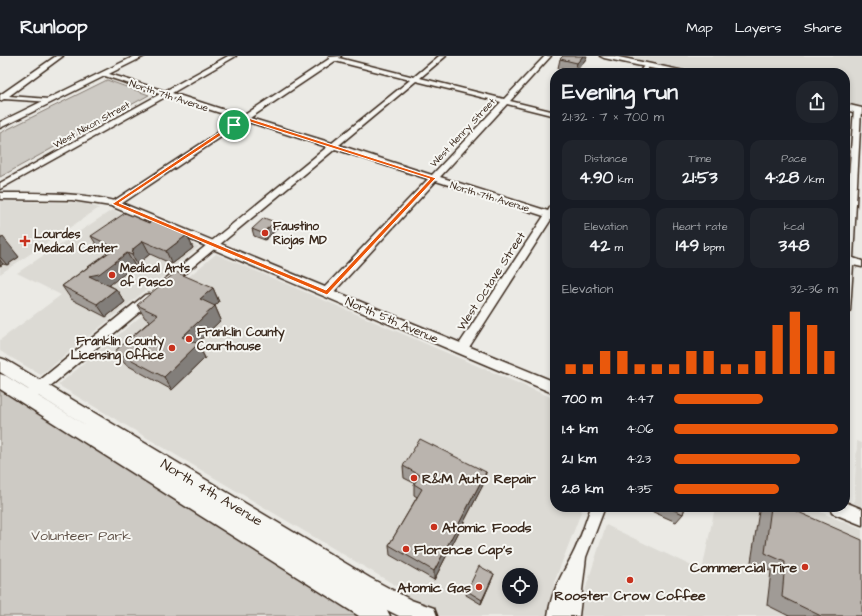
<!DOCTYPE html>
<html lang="en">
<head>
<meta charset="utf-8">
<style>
  :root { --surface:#171b24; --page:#20242c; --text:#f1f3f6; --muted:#9ea1a6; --line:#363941; --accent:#ea580c }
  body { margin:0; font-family:"Architects Daughter",sans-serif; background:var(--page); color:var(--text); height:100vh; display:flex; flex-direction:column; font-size:15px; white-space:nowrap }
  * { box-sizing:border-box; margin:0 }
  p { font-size:13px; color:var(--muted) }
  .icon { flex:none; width:22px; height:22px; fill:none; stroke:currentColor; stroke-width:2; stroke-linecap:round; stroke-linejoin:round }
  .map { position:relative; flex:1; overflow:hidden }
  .side { position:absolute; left:550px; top:12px; width:300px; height:444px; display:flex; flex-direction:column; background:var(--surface); border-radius:16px; box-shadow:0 2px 6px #0003 }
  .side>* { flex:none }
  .tools { position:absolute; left:502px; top:512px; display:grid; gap:8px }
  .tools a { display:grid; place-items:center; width:36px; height:36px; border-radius:50%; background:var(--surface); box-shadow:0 2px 6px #0003; font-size:20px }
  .pin { position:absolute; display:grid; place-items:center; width:34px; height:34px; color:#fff; margin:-17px; border:2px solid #fff; border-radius:50%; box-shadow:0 1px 4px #0007 }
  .round { display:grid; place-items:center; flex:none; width:42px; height:42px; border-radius:16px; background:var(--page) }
  .overview { display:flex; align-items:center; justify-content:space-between; height:68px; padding:0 12px }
  h1 { font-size:22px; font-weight:700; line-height:30px }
  .stats { display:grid; grid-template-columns:repeat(3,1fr); gap:6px; height:68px; padding:4px 12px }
  .stats div { display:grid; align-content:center; border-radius:10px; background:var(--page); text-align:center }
  .stats b { font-size:17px; font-weight:700 }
  .stats small { font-size:11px; font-weight:400 }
  .stats p { font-size:11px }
  .chart { height:112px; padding:8px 12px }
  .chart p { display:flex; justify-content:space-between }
  .chart svg { width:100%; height:72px; margin-top:4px; stroke:var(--accent); stroke-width:6 }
  ul { padding:0 12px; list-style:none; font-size:13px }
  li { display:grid; grid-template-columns:64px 48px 1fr; align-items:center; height:30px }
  li i { height:10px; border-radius:5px; background:var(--accent) }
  header { display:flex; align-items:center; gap:24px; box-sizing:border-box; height:56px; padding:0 20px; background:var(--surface); border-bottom:1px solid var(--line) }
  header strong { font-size:19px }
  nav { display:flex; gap:22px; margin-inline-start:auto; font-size:14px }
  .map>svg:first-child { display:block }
</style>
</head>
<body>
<header>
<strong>Runloop</strong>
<nav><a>Map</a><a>Layers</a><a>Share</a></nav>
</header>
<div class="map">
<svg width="862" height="560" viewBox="0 0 862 560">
  <rect width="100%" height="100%" fill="#ebeae5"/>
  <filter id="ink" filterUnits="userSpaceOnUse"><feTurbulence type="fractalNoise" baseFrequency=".025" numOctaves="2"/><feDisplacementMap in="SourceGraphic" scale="8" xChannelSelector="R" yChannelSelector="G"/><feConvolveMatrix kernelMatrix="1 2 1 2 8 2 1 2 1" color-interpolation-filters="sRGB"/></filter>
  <g filter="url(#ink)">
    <!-- built -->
    <path fill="#dcdad4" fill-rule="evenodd" d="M623 0H862V50L845 47V17H704Z
      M0 145 83 147 99 152 0 218Z
      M112 154 199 191 41 319 0 295V284L61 239 17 217Z
      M216 198 555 343V451H583L554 527 551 560H439L409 544 400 532 58 329ZM509 519H531V541H509Z
      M857 385 862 387V451L854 447Z
      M715 451H809L862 474V560H578L582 544 606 469 702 515Z"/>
    <!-- green -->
    <path fill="#cdcac4" stroke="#847a71" d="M107 24 149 39 0 121V77Z
      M0 332 362 560H0Z"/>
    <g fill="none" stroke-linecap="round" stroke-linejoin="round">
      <defs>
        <path id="minor" d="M56 0H63L9 40 49 43 52 45 51 46 4 43 0 45V39Z
          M228 0H236L172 37 243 60 329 3V1L341 0 339 2 414 21 439 0H446L420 22 504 43 545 0H551L510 45 555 56V60L507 48 440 121 548 155 552 148 555 147V163L552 162 466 296 462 297 458 296 456 293 544 160 436 125 331 239H323L322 236 323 233 428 123 335 93 172 228H164L163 226 164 224 327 91 245 65 118 150H112L111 148 112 146 239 63 167 40 0 133V127L160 38 102 19V17H106L165 35ZM335 5 410 24 332 87 250 62ZM416 25 501 46 432 119 339 89Z
          M645 8 650 9 645 17H639Z
          M854 52H860L861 54 853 202 862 205V211L853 209 850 254 849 257 845 258V177Z
          M149 238 153 239 154 242 153 245 31 346 27 347 23 346 21 342 23 338 145 239Z
          M591 451H605L586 501 579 560H548C551 537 561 520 572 500 580 485 585 467 591 451Z"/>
        <path id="tertiary" d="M135 0H145L0 72V66Z
          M600 0H614L684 15 688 17H673L604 2Z
          M845 48 862 52V58L845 54Z
          M0 137C40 137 79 136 119 146L555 326V338L111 150 72 144 0 143Z
          M845 446 862 453V469L832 457 830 451H845Z"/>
        <path id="secondary" d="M0 302 6 304 370 522 411 544 434 552 437 560H399L387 554 390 560H359L0 333V318L6 320 95 375 0 316Z"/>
      </defs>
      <!-- minor casing -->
      <use href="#minor" stroke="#3b2a1e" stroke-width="3"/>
      <!-- tertiary casing -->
      <use href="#tertiary" stroke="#3b2a1e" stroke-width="3"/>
      <!-- secondary casing -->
      <use href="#secondary" stroke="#3b2a1e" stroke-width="3"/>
      <!-- minor -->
      <use href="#minor" fill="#f6f6f2" fill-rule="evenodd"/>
      <!-- tertiary -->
      <use href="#tertiary" fill="#f6f6f2" fill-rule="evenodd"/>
      <!-- secondary -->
      <use href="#secondary" fill="#f6f6f2" fill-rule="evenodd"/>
    </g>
    <!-- wall -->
    <path fill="#a09b96" stroke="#3b2a1e" d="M560 3H586L575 16 558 12Z
      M275 166 277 173 265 184 254 180 252 173Z
      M149 167 187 179 193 192 172 208 150 198 140 206 139 212 135 210 109 229 116 233 125 246 106 261 71 243 62 230 107 197 99 193 91 180Z
      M0 180 19 201 7 209 3 208 0 210Z
      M213 232 219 246 215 250 221 264 196 288H198L205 302 172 334 125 308 115 295 150 265 145 262 137 249Z
      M403 410 486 416 484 427 434 524 390 499 389 489 417 441 414 439V427L404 422Z
      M642 451H685L683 458 676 466Z
      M764 451H787L862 560H789L767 549 771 515 751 506 759 455Z
      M494 518 492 523 481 548 466 539 467 535Z"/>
    <!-- shaded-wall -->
    <path fill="#827e7a" stroke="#3b2a1e" d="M583 0H587L586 3 575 16 577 7Z
      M275 166 277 173 265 184 262 177Z
      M187 179 193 192 172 208 166 195Z
      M3 181 19 201 7 209 0 201V183Z
      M143 185 150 198 140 206 139 212 132 199 133 193Z
      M127 197 135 210 107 231 89 220Z
      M0 204 3 208 0 210Z
      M213 232 219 246 207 257 200 243Z
      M116 233 125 246 106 261 97 248Z
      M215 250 221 264 190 294 182 281Z
      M198 288 205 302 172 334 164 321Z
      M486 416 484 427 434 524V515Z
      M494 518 492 523 481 548 482 544Z"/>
    <!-- building -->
    <path fill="#bab4ae" stroke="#3b2a1e" d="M563 0H583L577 7 560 3Z
      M125 157 149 167 153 164 187 179 166 195 143 185 133 193 132 199 127 197 99 218 89 220 116 233 97 248 62 230 115 192 91 180Z
      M264 162 275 166 262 177 252 173Z
      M0 180 3 181 0 183Z
      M176 216 213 232 200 243 215 250 182 281 198 288 164 321 115 295 158 259 137 249Z
      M420 383 486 416 434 515 389 489 422 433 414 428 420 419 403 410Z
      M667 451H685L683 458Z
      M771 451H787L862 484V560H821L782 541 785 506 765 497Z
      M479 510 494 518 482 544 467 535Z"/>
  </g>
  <!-- route -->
  <path fill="#ea580c" stroke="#fff" fill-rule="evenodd" d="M242 61H245L436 122 327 239 112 148ZM244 64 430 123 326 234 119 147Z"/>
  <!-- markers -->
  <g fill="#c8321e" stroke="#f6f6f2" stroke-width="1.5">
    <circle cx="265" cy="177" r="4"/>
    <path d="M23 179h4v4h4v4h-4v4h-4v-4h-4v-4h4z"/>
    <circle cx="112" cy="219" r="4"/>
    <circle cx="189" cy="283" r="4"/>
    <circle cx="172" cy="292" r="4"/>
    <circle cx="414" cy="422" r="4"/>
    <circle cx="434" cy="471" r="4"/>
    <circle cx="406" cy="493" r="4"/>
    <circle cx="805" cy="511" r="4"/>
    <circle cx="630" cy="524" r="4"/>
    <circle cx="479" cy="531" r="4"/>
  </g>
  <g text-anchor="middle" stroke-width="4" stroke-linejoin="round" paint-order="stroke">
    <!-- far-street labels -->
    <g font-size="10" fill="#3b2a1e" stroke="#f6f6f2">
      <text transform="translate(169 39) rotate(18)" y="4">North 7th Avenue</text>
      <text transform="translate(91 68) rotate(-29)" y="4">West Nixon Street</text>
      <text transform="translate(462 76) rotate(-47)" y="4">West Henry Street</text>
      <text transform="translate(490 140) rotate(17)" y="4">North 7th Avenue</text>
    </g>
    <!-- poi labels -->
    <g font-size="12" font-weight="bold" fill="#3b2a1e" stroke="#f6f6f2" text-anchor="start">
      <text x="273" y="174">Faustino<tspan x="273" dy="14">Riojas MD</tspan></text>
      <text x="34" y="182">Lourdes<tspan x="34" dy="14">Medical Center</tspan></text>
      <text x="120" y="216">Medical Arts<tspan x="120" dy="14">of Pasco</tspan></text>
      <text x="197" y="280">Franklin County<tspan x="197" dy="14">Courthouse</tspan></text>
      <text x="164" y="289" text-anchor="end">Franklin County<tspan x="164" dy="14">Licensing Office</tspan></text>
    </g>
    <!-- street labels -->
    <g font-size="12" fill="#3b2a1e" stroke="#f6f6f2">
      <text transform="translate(491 225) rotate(-57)" y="4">West Octave Street</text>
      <text transform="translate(392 264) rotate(23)" y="4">North 5th Avenue</text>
    </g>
    <!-- near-poi labels -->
    <g font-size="14" font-weight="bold" fill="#3b2a1e" stroke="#f6f6f2" text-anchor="start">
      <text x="422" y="427">R&amp;M Auto Repair</text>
      <text x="442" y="476">Atomic Foods</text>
      <text x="414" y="498">Florence Cap's</text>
      <text x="797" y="516" text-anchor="end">Commercial Tire</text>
      <text x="471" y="536" text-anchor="end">Atomic Gas</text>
      <text x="630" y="544" text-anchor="middle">Rooster Crow Coffee</text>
    </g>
    <!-- near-street labels -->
    <g font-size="14" fill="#3b2a1e" stroke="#f6f6f2">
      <text transform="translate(212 436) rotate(31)" y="5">North 4th Avenue</text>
    </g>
    <!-- near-park labels -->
    <g font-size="14" fill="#605248" stroke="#f6f6f2">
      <text x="81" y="484">Volunteer Park</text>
    </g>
  </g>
</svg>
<div class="tools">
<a><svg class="icon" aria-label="locate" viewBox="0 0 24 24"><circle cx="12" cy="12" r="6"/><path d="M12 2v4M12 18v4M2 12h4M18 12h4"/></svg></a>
</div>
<div class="pin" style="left:234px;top:69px;background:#1e9e55"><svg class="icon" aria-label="arrive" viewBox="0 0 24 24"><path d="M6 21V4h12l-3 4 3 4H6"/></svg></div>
<section class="side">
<div class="overview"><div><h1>Evening run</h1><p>21:32 · 7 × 700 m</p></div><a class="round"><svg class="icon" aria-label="share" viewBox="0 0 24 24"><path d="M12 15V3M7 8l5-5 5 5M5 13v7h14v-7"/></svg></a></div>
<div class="stats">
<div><p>Distance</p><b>4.90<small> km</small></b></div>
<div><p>Time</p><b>21:53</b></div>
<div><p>Pace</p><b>4:28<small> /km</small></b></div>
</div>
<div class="stats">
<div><p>Elevation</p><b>42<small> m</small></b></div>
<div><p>Heart rate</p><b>149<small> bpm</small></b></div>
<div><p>kcal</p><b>348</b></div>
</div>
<div class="chart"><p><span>Elevation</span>32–36 m</p>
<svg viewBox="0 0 160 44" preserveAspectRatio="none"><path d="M5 44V38M15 44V38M25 44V30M35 44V30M45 44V38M55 44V38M65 44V38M75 44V30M85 44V30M95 44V38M105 44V38M115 44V30M125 44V14M135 44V6M145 44V14M155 44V30"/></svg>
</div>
<ul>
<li><b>700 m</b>4:47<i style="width:54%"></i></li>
<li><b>1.4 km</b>4:06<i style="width:100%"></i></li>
<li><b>2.1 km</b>4:23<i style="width:77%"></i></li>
<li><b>2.8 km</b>4:35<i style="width:64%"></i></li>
</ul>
</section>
</div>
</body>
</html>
